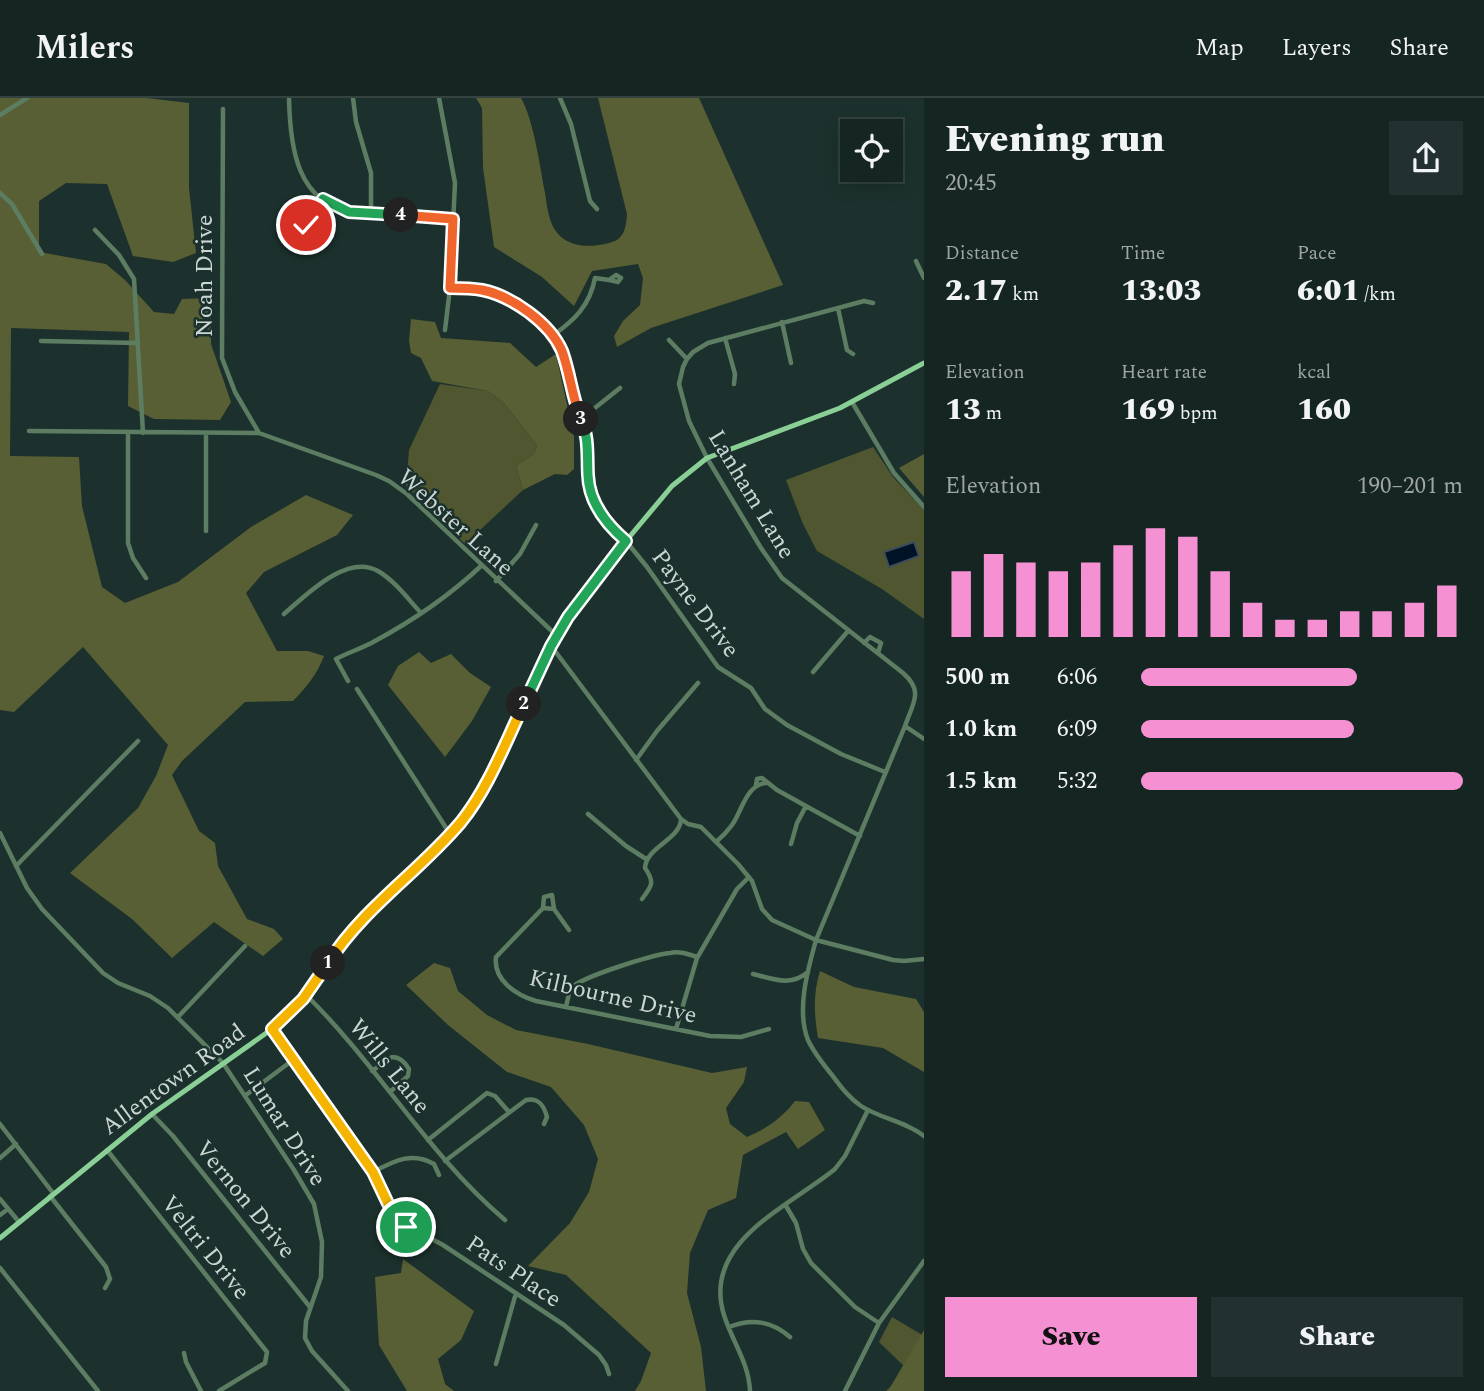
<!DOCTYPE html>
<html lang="en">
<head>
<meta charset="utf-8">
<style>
  :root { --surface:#152522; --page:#22312f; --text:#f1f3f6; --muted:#9da5a5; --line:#344240; --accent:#f591d2 }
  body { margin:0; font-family:Spectral,serif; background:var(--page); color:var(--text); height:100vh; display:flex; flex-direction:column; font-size:26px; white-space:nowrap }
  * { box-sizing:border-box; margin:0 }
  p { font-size:23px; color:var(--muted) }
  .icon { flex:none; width:38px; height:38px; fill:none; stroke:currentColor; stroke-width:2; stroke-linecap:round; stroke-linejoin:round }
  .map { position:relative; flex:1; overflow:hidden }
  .sheet { display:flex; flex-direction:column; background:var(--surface); width:560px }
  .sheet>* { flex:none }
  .fabs { position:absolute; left:840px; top:21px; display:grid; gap:14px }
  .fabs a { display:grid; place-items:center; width:63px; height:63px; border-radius:0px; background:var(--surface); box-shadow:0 4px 18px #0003,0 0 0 2px var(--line); font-size:35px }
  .pin { position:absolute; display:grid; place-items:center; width:60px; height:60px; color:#fff; margin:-30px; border:4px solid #fff; border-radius:50%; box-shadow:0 2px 7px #0007 }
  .km { position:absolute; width:35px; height:35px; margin:-18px; border-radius:50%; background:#222; color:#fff; font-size:19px; line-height:35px; text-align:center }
  .round { display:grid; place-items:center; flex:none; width:74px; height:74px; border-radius:0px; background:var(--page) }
  .headline { display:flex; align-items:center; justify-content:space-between; height:119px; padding:0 21px }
  h1 { font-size:38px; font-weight:800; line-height:52px }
  .figures { display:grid; grid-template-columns:repeat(3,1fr); gap:10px; height:119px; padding:7px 21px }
  .figures div { display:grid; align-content:center }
  .figures b { font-size:30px; font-weight:800 }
  .figures small { font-size:19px; font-weight:400 }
  .figures p { font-size:19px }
  .chart { height:196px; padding:14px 21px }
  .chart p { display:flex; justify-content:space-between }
  .chart svg { width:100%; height:126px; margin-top:7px; stroke:var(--accent); stroke-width:6 }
  .cta { display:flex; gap:14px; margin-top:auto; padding:14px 21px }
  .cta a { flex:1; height:80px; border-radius:0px; background:var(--accent); color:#111; font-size:28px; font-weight:800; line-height:80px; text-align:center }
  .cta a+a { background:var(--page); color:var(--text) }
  ul { padding:0 21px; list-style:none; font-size:23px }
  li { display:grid; grid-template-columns:112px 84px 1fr; align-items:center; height:52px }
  li i { height:18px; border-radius:9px; background:var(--accent) }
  header { display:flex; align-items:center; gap:42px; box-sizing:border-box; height:98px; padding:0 35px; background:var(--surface); border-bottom:2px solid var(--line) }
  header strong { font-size:33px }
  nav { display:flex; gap:38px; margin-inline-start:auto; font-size:24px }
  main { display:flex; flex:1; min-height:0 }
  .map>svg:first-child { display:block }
</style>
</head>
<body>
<header>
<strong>Milers</strong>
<nav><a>Map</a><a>Layers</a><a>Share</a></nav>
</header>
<main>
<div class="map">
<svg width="924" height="1293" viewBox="0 0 924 1293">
  <rect width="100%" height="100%" fill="#1c312d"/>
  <!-- green -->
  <path fill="#505730" d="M440 286 488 293 503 304 537 347 534 356 516 368 523 392 465 446 406 388 409 352Z
    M873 349 893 379 924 412V521L882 491 817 453 803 426 786 382Z
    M892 1219 924 1238V1293H886L908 1272 879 1244Z"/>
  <!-- forest -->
  <path fill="#585f34" d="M0 0H147L189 5V90L196 155 173 164 133 158 107 86 66 85 39 103V154L106 166 125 182 154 214 174 216 182 201 211 200V246L231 304 220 322 154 321 128 308 129 234 11 230 10 358 79 359 82 408 102 489 125 505 178 484 251 429 306 397 353 417 337 437 264 474 246 495 277 553H308L324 558C317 576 307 589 293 603L245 604 182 663 172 677 199 733 215 745 218 768 247 821 274 831 283 841 263 858 214 824 172 860 132 821 70 775 138 710 156 678 168 647 83 549 14 614 0 612Z
    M476 0H521C534 23 540 69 545 95 547 107 548 121 555 132 567 150 590 150 609 145 624 142 626 130 627 116L598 0H699L783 187 651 230 617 249 614 238 623 223 640 207 643 180 638 166 592 173 574 208 542 179 494 149 483 70 482 10Z
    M411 221 435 224 441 240 510 245 536 269 556 256 574 339V371L567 377 555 376 523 392 516 368 534 356 537 347 503 304 488 293 432 283 421 260 411 255 409 243Z
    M924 356V399L899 370Z
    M419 554 431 565 451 556 470 575 491 589 472 623 445 659 388 587 398 568Z
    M434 865 450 870 458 893 487 917 516 932 588 946 712 975 747 969 744 984 726 1010 730 1026 747 1039C766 1031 782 1020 795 1003L809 1004 825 1032 798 1051 786 1034 743 1057 736 1100 708 1112 690 1155 687 1195 701 1249 706 1293H635L641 1283 651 1255 566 1177 528 1168 570 1125 589 1094 598 1061 584 1027 551 989 507 974 448 927 406 887Z
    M820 873 854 889 916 901 924 914V974L883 950 818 940C814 916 813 896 820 873Z
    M403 1161 474 1213 461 1242 438 1261 445 1286 454 1293H407L379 1247 375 1179 401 1175Z
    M924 1232V1293H888Z"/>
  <!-- water -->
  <path fill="#001226" stroke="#3d4d5a" stroke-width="2" d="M914 444 919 458 889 469 884 454Z"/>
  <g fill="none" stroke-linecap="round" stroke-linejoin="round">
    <!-- minor -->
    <path stroke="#5d7d62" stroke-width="4.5" d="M289 0C290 48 296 106 355 115L453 121
      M353 0 356 24 371 75V115
      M439 0 455 85 450 190 445 232
      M560 0 571 26 590 103 597 111
      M223 11 222 260 235 294 259 335
      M0 17 27 0
      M0 95 12 106 42 156
      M95 132 119 157 134 181 143 335
      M299 149 306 127 323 101
      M916 163 924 180
      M450 190 480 192 505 200 539 224 556 243 565 264 586 334 589 387 595 405 610 427 626 443 647 469 718 569 751 590 765 611 787 627 841 656 885 674
      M873 205 864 203 708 245 693 254 687 261 683 269 679 286 689 323 707 360 761 450 782 480 903 575C924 593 913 605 905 628L816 842C808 871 796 912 808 942 814 955 823 966 832 977 841 989 849 1000 861 1008 881 1021 905 1023 924 1038
      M838 210 847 252 853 256
      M782 224 791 265
      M552 238C575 222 590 207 595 180L609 182 616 177 621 180 618 184 609 182
      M725 240 735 276 734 286
      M669 242 687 261
      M41 243 138 245
      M852 304 894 375 924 409
      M581 321 620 290
      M29 333 259 335 376 377 389 383 407 396 557 538
      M128 335V445L133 460 146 480
      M206 433V335
      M496 483 520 456 536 427
      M284 516C306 497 347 455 378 473 395 483 408 501 421 515
      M864 545 870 539 881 545 878 555
      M552 549 681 721 688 726 701 729 738 766 752 783 762 811 772 822 816 842 893 862 904 863 924 861
      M813 574 848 533
      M348 583 336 561C349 554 363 550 375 543 414 522 449 498 481 468
      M357 591 450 736
      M905 628 924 641
      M636 662 657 633 698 585
      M756 687 757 681 762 680 777 692 860 738
      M588 716 626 748 646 761
      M0 735 27 790 42 811 103 875 118 885 150 898 168 910 223 965 294 1072 314 1106 322 1144 321 1179 306 1223 305 1240 312 1253 348 1293
      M716 744C722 739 727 734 732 727 742 713 746 687 766 685
      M791 746 797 725 806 708
      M16 768 138 643
      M642 801C652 788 655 784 645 770 646 749 679 742 681 722
      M543 810 544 799 552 797 554 811 569 832
      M554 811 543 810 496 859C493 882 516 897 536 903L710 938 741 939 769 931
      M753 876C774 881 790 889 808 874
      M306 897C378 967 428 1057 505 1122
      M566 909 570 891C580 879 652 857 670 855 680 853 688 856 697 859
      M178 919 245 848
      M272 931 373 1074 398 1123 443 1147 564 1227 599 1257 606 1267 609 1276
      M676 931 697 860 737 791 749 779
      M372 973 392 959C400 959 405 964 409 971L408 978 390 994
      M246 997 293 962
      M152 1016 173 1038 310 1209
      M0 1026 53 1095
      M428 1042 487 995 495 998 509 1014
      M107 1052 267 1254 265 1265 219 1293
      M0 1060 16 1046
      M445 1063 526 1002C539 999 544 1008 547 1019L544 1026
      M373 1074C394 1063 412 1053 434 1066L439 1077
      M50 1098 106 1169 110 1181 105 1190
      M0 1101 19 1124
      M786 1108 796 1125 803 1151 811 1165 855 1209 879 1225
      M0 1117 8 1111
      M0 1170 98 1293
      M729 1229C752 1220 771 1223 790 1239
      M184 1255 186 1264 201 1293
      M496 1266 516 1195
      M750 1293C749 1265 732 1243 724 1217 701 1144 790 1108 835 1071L845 1058 868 1012
      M845 1293 879 1225 924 1163"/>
    <!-- major -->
    <path stroke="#8acf96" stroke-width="5" d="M0 1140 152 1016 272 931 298 906 361 822 450 736 474 707 489 681 564 526 626 443 672 388 707 360 840 310 924 265"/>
  </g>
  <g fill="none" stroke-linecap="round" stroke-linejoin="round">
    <defs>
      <path id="split-1" d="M328 865 303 901 272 931 373 1074 393 1116 406 1129"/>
      <path id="split-2" d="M328 865C364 809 419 774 461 724 489 689 505 645 524 606"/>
      <path id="split-3" d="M524 606 551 548 568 519 626 443C606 426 589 404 588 377 587 357 589 339 581 321"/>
      <path id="split-4" d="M401 117 453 121 450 190C460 190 471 190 482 192 512 198 550 225 562 253 570 275 572 299 581 321"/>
      <path id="split-5" d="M306 127 323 101 349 114 401 117"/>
    </defs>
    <!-- split-1 casing -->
    <use href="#split-1" stroke="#fff" stroke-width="14"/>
    <!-- split-2 casing -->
    <use href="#split-2" stroke="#fff" stroke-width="14"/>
    <!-- split-3 casing -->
    <use href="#split-3" stroke="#fff" stroke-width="14"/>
    <!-- split-4 casing -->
    <use href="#split-4" stroke="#fff" stroke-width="14"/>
    <!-- split-5 casing -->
    <use href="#split-5" stroke="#fff" stroke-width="14"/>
    <!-- split-1 -->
    <use href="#split-1" stroke="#f5b400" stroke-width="9"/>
    <!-- split-2 -->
    <use href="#split-2" stroke="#f5b400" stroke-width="9"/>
    <!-- split-3 -->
    <use href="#split-3" stroke="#22a559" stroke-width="9"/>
    <!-- split-4 -->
    <use href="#split-4" stroke="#f0652b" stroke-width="9"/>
    <!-- split-5 -->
    <use href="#split-5" stroke="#22a559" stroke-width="9"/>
  </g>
  <g text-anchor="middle" stroke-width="5" stroke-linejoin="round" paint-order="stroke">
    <!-- street labels -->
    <g font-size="24" fill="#cad6d4" stroke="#1c312d">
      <text transform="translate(204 178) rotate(-90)" y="8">Noah Drive</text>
      <text transform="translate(752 396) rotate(59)" y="8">Lanham Lane</text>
      <text transform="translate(456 424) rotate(42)" y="8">Webster Lane</text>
      <text transform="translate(696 505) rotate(53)" y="8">Payne Drive</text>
      <text transform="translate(613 898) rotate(13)" y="8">Kilbourne Drive</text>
      <text transform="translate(390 968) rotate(51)" y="8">Wills Lane</text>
      <text transform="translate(173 981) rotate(-36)" y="8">Allentown Road</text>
      <text transform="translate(285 1028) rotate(58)" y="8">Lumar Drive</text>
      <text transform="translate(246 1101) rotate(51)" y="8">Vernon Drive</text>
      <text transform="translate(206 1149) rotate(51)" y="8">Veltri Drive</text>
      <text transform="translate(514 1173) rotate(34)" y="8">Pats Place</text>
    </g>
  </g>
</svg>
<div class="fabs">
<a><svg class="icon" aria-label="locate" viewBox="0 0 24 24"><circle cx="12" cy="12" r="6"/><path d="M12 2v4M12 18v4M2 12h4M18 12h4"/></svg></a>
</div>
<div class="pin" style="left:406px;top:1129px;background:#1e9e55"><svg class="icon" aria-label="arrive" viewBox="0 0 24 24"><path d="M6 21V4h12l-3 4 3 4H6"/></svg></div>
<div class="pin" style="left:306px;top:127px;background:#d93025"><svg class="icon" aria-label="check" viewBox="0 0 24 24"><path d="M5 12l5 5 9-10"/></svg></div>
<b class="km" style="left:328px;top:865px">1</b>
<b class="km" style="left:524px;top:606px">2</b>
<b class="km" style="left:581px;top:321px">3</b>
<b class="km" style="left:401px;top:117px">4</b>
</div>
<section class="sheet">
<div class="headline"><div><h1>Evening run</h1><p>20:45</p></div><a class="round"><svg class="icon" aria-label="share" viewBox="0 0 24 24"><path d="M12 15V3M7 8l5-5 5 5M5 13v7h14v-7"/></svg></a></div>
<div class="figures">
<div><p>Distance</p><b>2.17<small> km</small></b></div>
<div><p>Time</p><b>13:03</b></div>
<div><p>Pace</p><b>6:01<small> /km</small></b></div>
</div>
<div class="figures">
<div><p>Elevation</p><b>13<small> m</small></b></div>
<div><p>Heart rate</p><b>169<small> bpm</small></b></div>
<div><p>kcal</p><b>160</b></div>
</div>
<div class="chart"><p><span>Elevation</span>190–201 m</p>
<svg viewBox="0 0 160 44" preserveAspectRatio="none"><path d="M5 44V21M15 44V15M25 44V18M35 44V21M45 44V18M55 44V12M65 44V6M75 44V9M85 44V21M95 44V32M105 44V38M115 44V38M125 44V35M135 44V35M145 44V32M155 44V26"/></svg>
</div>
<ul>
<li><b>500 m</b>6:06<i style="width:67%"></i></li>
<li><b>1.0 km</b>6:09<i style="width:66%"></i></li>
<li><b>1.5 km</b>5:32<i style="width:100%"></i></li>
</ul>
<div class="cta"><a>Save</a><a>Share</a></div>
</section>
</main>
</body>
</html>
